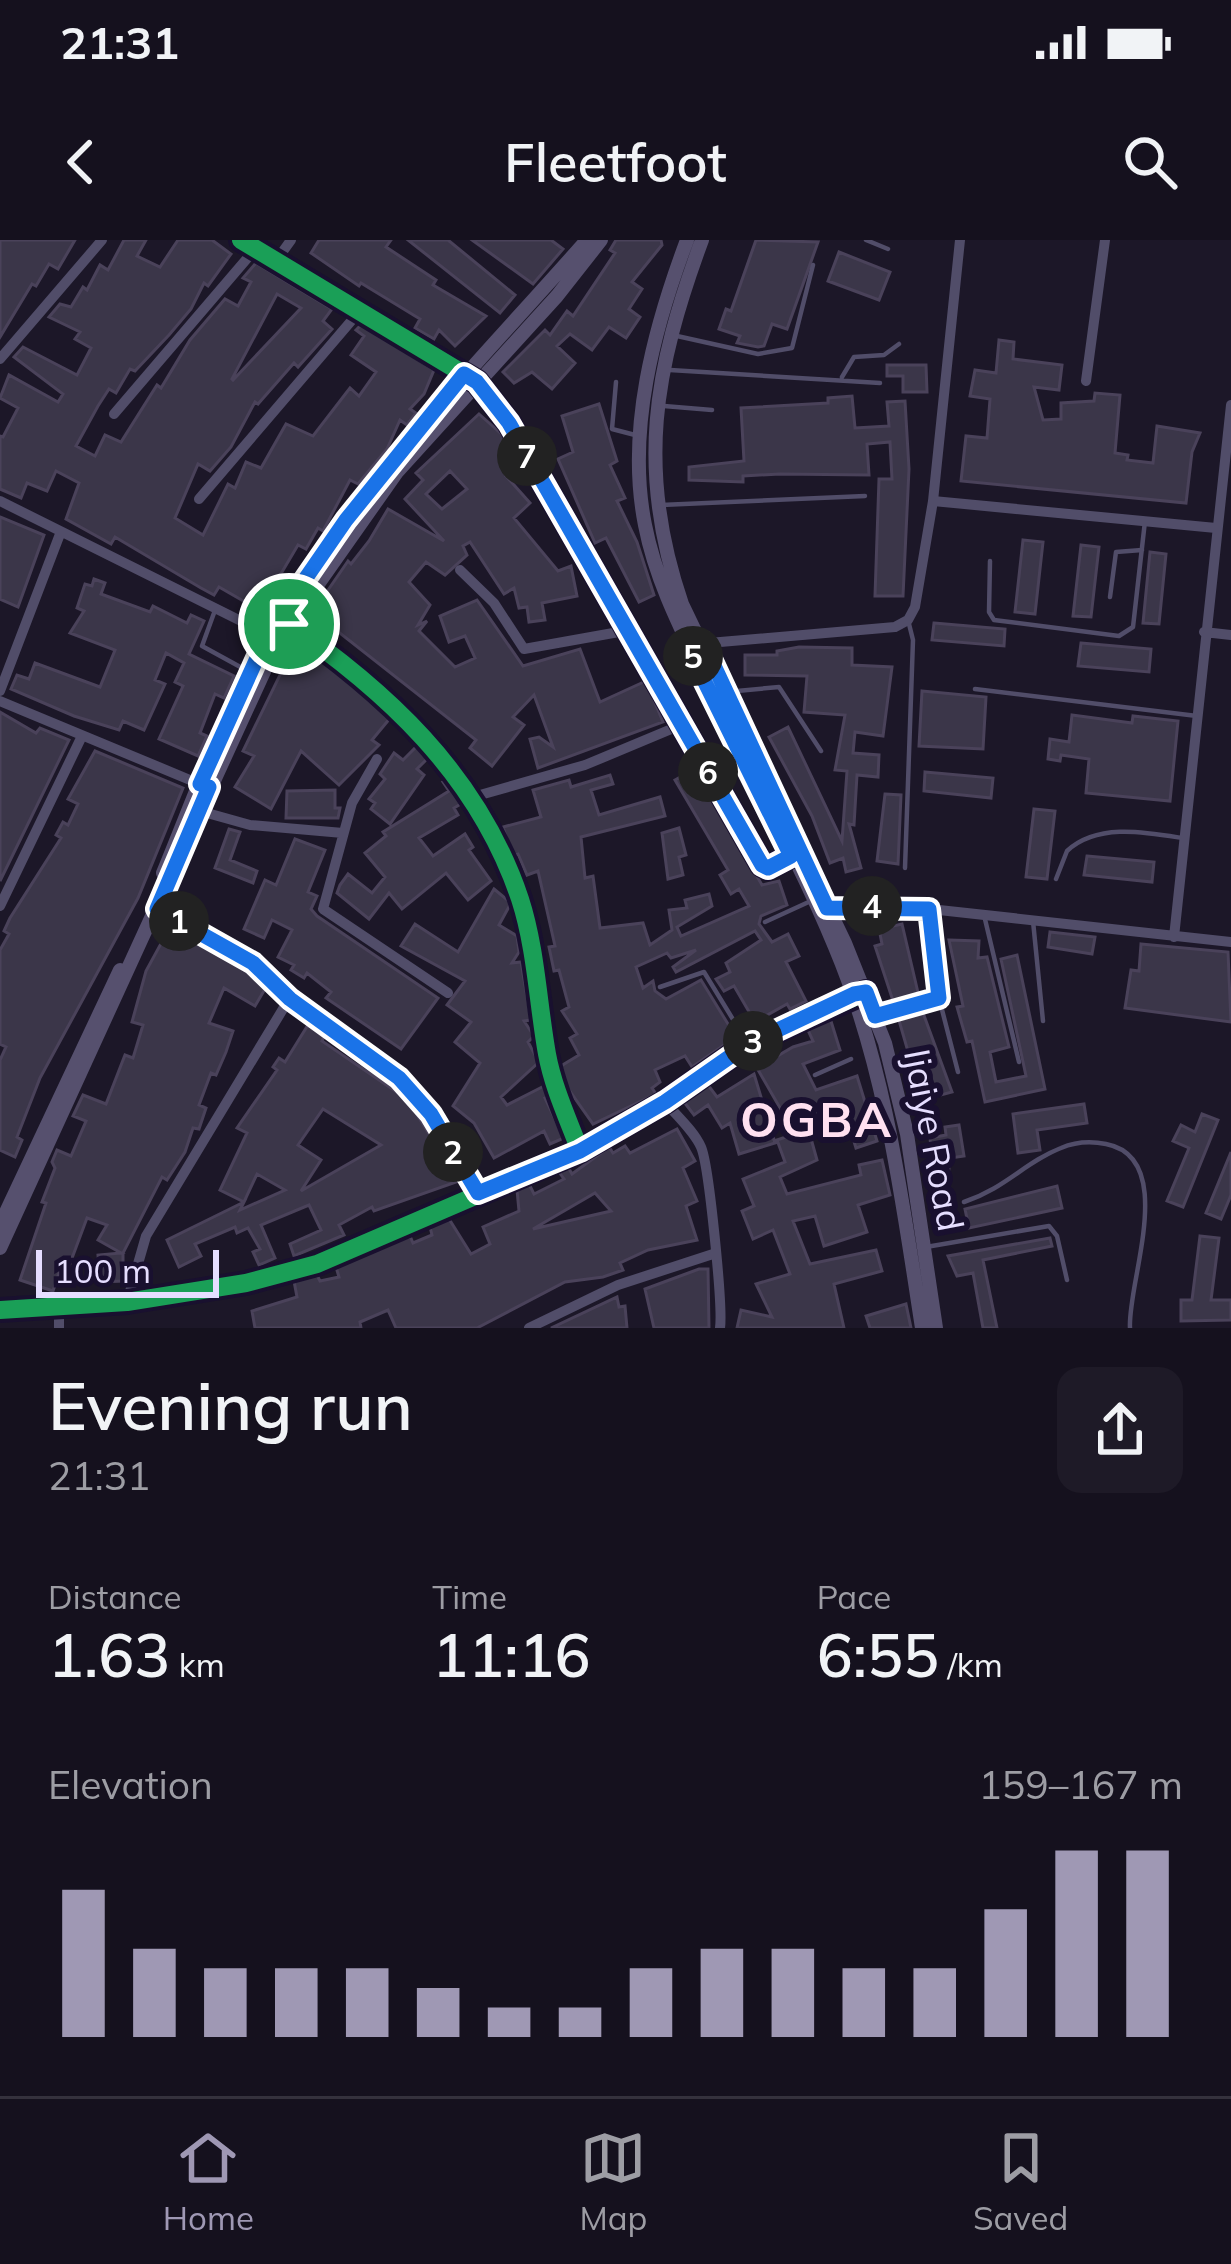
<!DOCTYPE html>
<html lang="en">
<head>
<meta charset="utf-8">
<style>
  :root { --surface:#15111e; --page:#1e1a27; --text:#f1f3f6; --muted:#9d9da4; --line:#34313c; --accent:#9f98b4 }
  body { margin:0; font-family:Mulish,sans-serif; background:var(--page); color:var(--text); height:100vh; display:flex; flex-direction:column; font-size:45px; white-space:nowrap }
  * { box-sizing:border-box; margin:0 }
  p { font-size:39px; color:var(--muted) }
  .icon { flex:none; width:66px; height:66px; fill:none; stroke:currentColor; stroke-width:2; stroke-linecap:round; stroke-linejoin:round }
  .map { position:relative; height:1088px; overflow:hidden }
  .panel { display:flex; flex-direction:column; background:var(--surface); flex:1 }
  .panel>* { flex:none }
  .scale { position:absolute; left:36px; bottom:30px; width:183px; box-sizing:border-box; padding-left:12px; border:6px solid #e6deff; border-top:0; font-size:33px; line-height:42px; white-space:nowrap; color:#e6deff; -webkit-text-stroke:9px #19102f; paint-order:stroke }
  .pin { position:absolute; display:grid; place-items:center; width:102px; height:102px; color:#fff; margin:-51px; border:6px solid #fff; border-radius:50%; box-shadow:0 3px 12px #0007 }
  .km { position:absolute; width:60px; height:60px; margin:-30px; border-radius:50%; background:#222; color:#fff; font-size:33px; line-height:60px; text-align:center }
  .round { display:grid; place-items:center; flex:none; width:126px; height:126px; border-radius:24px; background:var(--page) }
  .head { display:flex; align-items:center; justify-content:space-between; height:204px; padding:0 48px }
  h1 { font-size:66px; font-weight:600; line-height:90px }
  .stats { display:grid; grid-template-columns:repeat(3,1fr); gap:18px; height:204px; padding:12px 48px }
  .stats div { display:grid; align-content:center }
  .stats b { font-size:60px; font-weight:600 }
  .stats small { font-size:33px; font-weight:400 }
  .stats p { font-size:33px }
  .chart { height:336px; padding:24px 48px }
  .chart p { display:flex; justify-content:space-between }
  .chart svg { width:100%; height:216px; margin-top:12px; stroke:var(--accent); stroke-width:6 }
  .status { display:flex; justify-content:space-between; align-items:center; height:84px; padding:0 60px; background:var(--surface); direction:ltr }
  .status svg { height:33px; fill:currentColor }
  header { display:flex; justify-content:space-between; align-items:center; height:156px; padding:0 48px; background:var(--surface); font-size:54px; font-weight:600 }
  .dock { display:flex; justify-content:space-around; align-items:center; height:168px; border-top:3px solid var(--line); background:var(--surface); font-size:33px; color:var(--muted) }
  .dock a { display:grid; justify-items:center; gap:6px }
  .dock .selected { color:var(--accent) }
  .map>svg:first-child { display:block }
</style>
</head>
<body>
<div class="status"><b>21:31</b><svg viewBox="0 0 49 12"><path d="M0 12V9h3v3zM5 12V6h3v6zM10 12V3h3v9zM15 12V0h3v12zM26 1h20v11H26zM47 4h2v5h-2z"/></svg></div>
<header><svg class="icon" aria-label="back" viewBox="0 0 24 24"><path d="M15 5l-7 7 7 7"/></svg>Fleetfoot<svg class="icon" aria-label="search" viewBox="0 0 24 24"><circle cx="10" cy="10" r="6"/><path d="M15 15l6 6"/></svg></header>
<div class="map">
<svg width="1231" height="1088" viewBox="0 0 1231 1088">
  <rect width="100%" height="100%" fill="#1c1728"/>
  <!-- building -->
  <path fill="#3b3649" stroke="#4a425a" stroke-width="3" fill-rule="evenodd" d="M0 0H75L58 29 49 24 36 46 32 44 0 97Z
    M124 0H146L137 16 160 27 178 0H212L231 14 208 46 204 43 191 69 169 95 135 131 130 129 116 153 109 149 98 166 76 206 95 216 105 195 121 202 157 145 161 148 190 100 225 59 238 66 251 42 243 38 256 23 332 69 323 81 332 89 298 127 294 123 258 164 255 162 231 207 210 231 198 224 175 278 203 295 228 244 235 248 246 222 261 228 286 184 313 196 350 148 359 156 376 132 351 115 364 96 356 90 362 84 434 130 424 154 410 169 416 173 407 185 400 180 387 209 358 244 350 240 323 291 318 288 306 309 298 305 269 354 276 358 266 374 219 347 214 355 201 348 115 297 111 304 66 279 79 243 56 231 47 251 27 243 21 258 0 249V196L3 197 18 168 0 158 9 135 58 162 63 154 14 117 23 107 77 135 91 108 75 99 80 92 49 77 60 64 71 67 83 47 87 50 100 25 108 30ZM277 54 301 68 233 140 232 139Z
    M319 0H391L386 7 436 40 433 45 486 76 455 106 439 90 434 99 415 88 420 79 361 43 359 46 311 13Z
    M408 0H448L515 55 500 73Z
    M472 0H551L563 9 533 44Z
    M616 0H661L662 5 632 42 642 49 629 69 640 77 626 98 609 87 592 110 570 94 557 106 575 123 552 149 532 132 514 143 503 132 545 90 550 95 567 71 573 76 615 13 610 10Z
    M756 0 818 2 787 89 772 84 764 106 758 107 737 103 740 96 719 89 726 69 731 71Z
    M839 12 890 32 879 60 828 41Z
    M999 100 1014 102 1013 119 1062 125 1059 150 1034 147 1043 180 1061 179V163L1094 161 1095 153 1120 155 1115 213 1128 215 1127 220 1153 223 1157 186 1200 193 1192 212 1186 263 961 241 966 196 987 198 990 159 970 156 975 130 996 133Z
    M887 125H926L927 152H903V136H887Z
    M852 156 855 188 889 186 887 162 905 161 909 229 903 356H875L879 239H892L890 202 867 204 869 235 780 234 743 236V242L689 240V227L744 221 741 168 828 163V158Z
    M599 164 617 221 610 225 625 258 617 261 637 302 654 355 639 362 606 298 595 303 558 219 573 212 562 176Z
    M479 174 506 198 520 223 506 236 530 263 514 278 558 331 571 326 577 356 542 363 545 380 529 382 527 367 519 368 514 348 504 354 470 302 463 306 467 315 445 335 426 322 409 342 430 365 418 385 427 381 419 391 455 427 475 418 465 396 449 402 440 376 477 360 523 426 580 409 600 462 646 441 663 482 538 528 530 499 539 497 553 507 534 455 513 477 524 485 492 526 470 508 476 500 313 372 348 321 351 324 369 301 388 269 444 301 405 259 423 240 416 233ZM450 231 467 249 442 269 426 254Z
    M0 277 44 295 18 367 0 359Z
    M1023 300 1043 302 1035 374 1015 372Z
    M1081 305 1099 307 1091 377 1073 376Z
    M1150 312 1166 314 1159 384 1143 383Z
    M94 339 105 343 101 354 150 372 153 366 187 383 191 375 204 381 189 414 234 436 224 458 215 454 200 493 207 496 198 516 159 499 183 446 175 442 184 423 166 413 155 440 165 444 144 490 123 481 119 490 74 476 11 449 17 435 29 439 35 423 100 447 115 410 70 393 84 371 77 368 85 344 92 346Z
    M934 383 1005 389 1004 406 932 400Z
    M296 402 362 449 391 477 372 500 379 505 339 545 301 511 271 569 235 547 254 516 243 511Z
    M1081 403 1151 409 1149 432 1078 426Z
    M799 407 852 408V425L892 427 883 496 855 492 853 513 879 515 878 537 857 535 854 585 849 584 861 628 846 632 843 618 830 623 812 576 769 497 788 487 842 601 847 531 835 530 845 475 804 472 807 436 745 435V415H777V411Z
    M922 451 986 457 983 509 919 506Z
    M0 472 36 493 40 488 69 500 0 641Z
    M1072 475 1132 483 1133 476 1178 481 1170 561 1086 553 1089 519 1061 515 1060 521 1048 519 1050 499 1069 502Z
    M418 505 429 517 417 529 424 535 390 584 371 569 375 563 369 559 385 539 380 534 394 513 403 520Z
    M95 511 183 548 138 658 40 838 17 897 22 900 15 917 0 910V820L6 807 0 804V710L9 694 4 691 10 678 61 598 56 595 63 582 68 585 78 564 68 559Z
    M689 532 695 543 702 540 762 645 779 641 787 665 761 676 759 684 772 702 788 694 799 716 786 722 806 761 790 769 787 764 755 782 734 746 724 751 716 739 730 732 726 723 761 700 755 691 676 732 673 727 696 710 671 718 667 713 636 727 643 748 653 741 655 751 666 759 701 740 736 797 692 827 685 816 655 830 660 842 652 848 656 854 593 884 567 847 561 826 579 815 570 798 577 794 562 771 569 767 559 730 554 731 549 707 555 706 538 631 527 635 518 614 512 616 503 587 541 577 533 550 569 540 571 547 610 535 613 544 591 550 599 575 660 557 665 576 581 597 585 638 593 636 600 688 643 683 650 705 672 690 669 670 687 668 685 660 709 654 712 666 677 687 681 696 749 666 739 649 731 654 720 635 728 630 675 540Z
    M925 532 993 538 991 558 924 551Z
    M448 540 464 562 454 568 458 575 419 598 433 616 465 594 473 607 469 610 491 641 468 660 446 633 402 669 389 653 369 679 337 653 340 645 348 634 372 653 385 637 365 613 386 596 383 592 449 551 443 542Z
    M335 550V568H340L338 578H286L287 551Z
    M885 554 901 555 898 624 877 621Z
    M1034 569 1055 571 1047 639 1026 637Z
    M679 588 686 615 679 617 683 635 668 639 662 593Z
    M229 589 240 592 230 620 257 631 253 643 215 628Z
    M295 599 325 610 308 652 317 656 311 669 317 676 438 758 401 809 326 758 331 752 307 733 304 738 291 730 294 725 278 717 292 690 272 680 264 698 244 689 265 640 276 645Z
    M1087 616 1154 622 1152 642 1084 635Z
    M494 649 511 663 499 685 517 696 519 712 512 723 521 722 531 780 524 781 534 796 528 802 539 822 501 857 507 865 546 845 550 856 545 858 564 898 550 904 544 891 494 918 474 883 453 866 480 823 455 802 471 782 447 765 465 741 401 706 415 684 458 712Z
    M888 682 889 687 902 684 919 757 894 764 875 706 882 704 878 684Z
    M170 687 249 733 265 749 255 766 224 748 209 783 233 791 226 812 216 835 211 833 199 865 206 868 199 889 193 888 185 912 167 940 162 937 123 1013V1041L100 1042 98 1015 121 1013 98 1000 107 985 87 978 68 1029 61 1027 53 1051 20 1040 46 963 42 962 55 928 52 922 57 910 71 916 86 881 73 876 83 855 106 864 125 815 133 818 143 785 132 782 146 731Z
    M1050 692 1095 697 1092 714 1048 707Z
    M949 700 979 701 978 718 987 717 1009 807 990 812 996 842 1026 836 1001 719 1017 715 1045 849 985 862 972 801 967 802 957 767 963 766Z
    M1141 704 1228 712 1231 782 1125 768 1131 730 1139 731Z
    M922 770 952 852 922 860 898 777Z
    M830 778 840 810 803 824 816 850 857 836 877 901 856 908 849 885 810 895 817 920 780 937 787 954 861 935 859 925 882 920 890 955 858 965 867 992 824 1006 815 976 793 981 810 1024 876 1010 882 1031 834 1044 844 1088H737L741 1070 772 1077 756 1044 790 1034 773 990 753 999 742 971 754 966 743 939 785 922 777 900 795 894 757 828 793 807 813 801 807 788Z
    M308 785 324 797 322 801 407 859 459 941 374 971 372 967 339 985 344 995 294 1016 290 1004 321 990 309 965 261 985 275 1018 259 1025 253 1012 260 1009 248 988 237 993 235 987 195 1004 201 1016 179 1027 167 1000 244 962 240 970 285 950 257 934 244 962 220 950 247 893 237 888 277 830 273 827 279 818 285 822ZM323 869 381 905 301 951 321 920 298 905Z
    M754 834 775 903 739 914 730 883 722 888 708 865 694 875 684 862 708 845 717 857Z
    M1084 864 1087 883 1037 890 1040 910 1018 913 1013 874Z
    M1202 874 1218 880 1183 967 1167 961 1189 908 1173 901 1181 885 1195 892Z
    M959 885 964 916 950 918 947 948 935 949 930 898 946 895 945 887Z
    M677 889 695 921 683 928 697 961 686 966 697 1000 648 1010 620 1023 623 1030 603 1037 565 1042 477 1088H396L388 1070 360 1082 361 1088H255L252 1071 297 1057 294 1041 317 1035 320 1041 339 1037 336 1027 410 996 413 1003 432 995 430 987 449 979 471 1014 490 1004 483 987 519 971 517 950 529 944 534 954 564 939 559 932 568 927 572 934 609 907 613 913 625 906 630 913ZM595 953 611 971 533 989Z
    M1231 912V955L1221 979 1206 973Z
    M1057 946 1062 968 969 988 965 969Z
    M1200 996 1219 998 1211 1060H1231V1080L1181 1081V1060H1192Z
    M1050 998 1052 1006 983 1020 997 1088H983L973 1033 957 1036 948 1016Z
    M699 1029H708L709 1088H654L645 1049Z
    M617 1057 619 1067 625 1066 627 1088H551Z
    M906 1064 911 1088H870L866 1076Z"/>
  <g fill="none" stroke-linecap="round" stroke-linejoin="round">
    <!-- service -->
    <path stroke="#514d69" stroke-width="4.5" d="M866 0 888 9
      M677 96 758 114 792 108 813 25
      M670 130 880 143
      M842 137 854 117 884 115 899 104
      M616 142 612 189 639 196
      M664 166 712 170
      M661 265 865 256
      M990 321 989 372 994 380 1119 396 1133 387 1145 281
      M1110 357 1116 312 1142 310
      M214 373 202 406 244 429
      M975 449 1197 476
      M726 452 779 447 821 511
      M905 628 913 400 908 380
      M1056 639 1067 611C1097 583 1145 592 1182 598
      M930 669 939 758 958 832
      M984 675 1019 822
      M1033 681 1043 781
      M765 682 813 660
      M660 747 704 732 748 804
      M880 775 938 758
      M815 835 851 819
      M964 962C1006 948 1025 922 1061 908 1075 902 1091 901 1106 904 1179 918 1127 1043 1130 1088
      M926 1007 1049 986 1057 996 1067 1040"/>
    <!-- minor -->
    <path stroke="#514d69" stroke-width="10" d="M241 0 477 142 509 183 762 625 768 628 791 616
      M276 21 291 0
      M0 119 102 0
      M1086 141 1105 0
      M114 174 256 8
      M199 259 358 73
      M0 261 271 396
      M933 261 1216 288
      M460 330 494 363 524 409 630 390
      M284 380 376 447 446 520 473 557 520 660 550 828 580 911
      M1204 392 1231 395
      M697 404 895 387 908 380 915 367 933 261 960 0
      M0 451 60 294
      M0 461 202 545
      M377 519 352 563 323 669 448 753
      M473 557 585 525 681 485
      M200 571 250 585 343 593
      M0 666 82 496
      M157 669 253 723 289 759
      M823 670 844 665 930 669 1231 702
      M1174 697 1231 165
      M665 862C677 876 694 891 701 907 709 925 723 1067 720 1088
      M127 1062 146 996 289 759 414 852 478 953
      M59 1067V1088
      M529 1088 618 1045 713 1014"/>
    <!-- tertiary -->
    <path stroke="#514d69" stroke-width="12" d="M0 1070 127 1062 246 1043 317 1024 580 911 665 862 748 804 859 753"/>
    <!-- secondary -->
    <path stroke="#56506e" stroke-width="14" d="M687 0C654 88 626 191 645 285 656 342 683 393 708 445 750 532 798 618 835 707 886 828 902 960 922 1088
      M702 0C654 130 636 230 682 364L845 703 885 803 907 894 936 1088
      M163 633C196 553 227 466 271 391 354 246 477 125 587 0
      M0 985 120 730
      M0 1008 278 401 397 232 557 56 601 0"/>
    <defs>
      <path id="cycleway" d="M241 0 477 142 509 183 762 625 768 628 791 616
        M279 377C385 449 478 534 520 659 536 708 538 764 547 814 553 847 568 879 580 911
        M0 1070 127 1062 246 1043 317 1024 580 911 665 862 748 804 866 752"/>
    </defs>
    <!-- cycleway casing -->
    <use href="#cycleway" stroke="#19102f" stroke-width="26"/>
    <!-- cycleway -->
    <use href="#cycleway" stroke="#1a9f57" stroke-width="18"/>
  </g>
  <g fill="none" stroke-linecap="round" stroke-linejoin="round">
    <defs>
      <path id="route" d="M464 134 477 142 509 183 762 625 768 628 791 616 688 408 703 402 827 668 929 669 939 758 875 776 866 752 854 754 748 804 665 862 580 911 478 953 431 874 399 838 290 759 253 723 157 669 209 547 200 544 268 394 278 400 289 384 279 377 346 280Z"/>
    </defs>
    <!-- route casing -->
    <use href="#route" stroke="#fff" stroke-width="24"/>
    <!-- route -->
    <use href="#route" stroke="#1a73e8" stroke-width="15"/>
  </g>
  <g text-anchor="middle" stroke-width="12" stroke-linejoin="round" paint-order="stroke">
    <!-- street labels -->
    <g font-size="36" fill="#e6deff" stroke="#19102f">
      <text transform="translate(934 900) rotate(79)" y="13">Ijaiye Road</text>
    </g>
    <!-- district labels -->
    <g font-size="48" font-weight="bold" letter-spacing="3" fill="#ffe0f0" stroke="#19102f">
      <text x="817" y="897">OGBA</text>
    </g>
  </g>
</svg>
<div class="scale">100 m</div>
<div class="pin" style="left:289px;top:384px;background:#1e9e55"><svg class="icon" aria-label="arrive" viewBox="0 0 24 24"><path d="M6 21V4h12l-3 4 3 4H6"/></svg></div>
<b class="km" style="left:179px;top:681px">1</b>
<b class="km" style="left:453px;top:912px">2</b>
<b class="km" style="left:753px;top:801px">3</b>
<b class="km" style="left:872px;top:666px">4</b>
<b class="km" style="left:693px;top:416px">5</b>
<b class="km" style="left:708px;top:532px">6</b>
<b class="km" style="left:527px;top:216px">7</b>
</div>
<section class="panel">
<div class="head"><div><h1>Evening run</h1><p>21:31</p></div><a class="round"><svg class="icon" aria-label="share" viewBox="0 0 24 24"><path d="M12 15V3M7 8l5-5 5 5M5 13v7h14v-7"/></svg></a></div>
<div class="stats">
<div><p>Distance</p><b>1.63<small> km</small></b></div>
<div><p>Time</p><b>11:16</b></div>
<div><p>Pace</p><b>6:55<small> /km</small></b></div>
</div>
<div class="chart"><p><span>Elevation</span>159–167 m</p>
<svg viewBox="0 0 160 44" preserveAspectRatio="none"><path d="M5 44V14M15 44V26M25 44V30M35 44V30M45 44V30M55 44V34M65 44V38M75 44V38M85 44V30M95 44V26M105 44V26M115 44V30M125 44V30M135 44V18M145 44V6M155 44V6"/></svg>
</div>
</section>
<nav class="dock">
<a class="selected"><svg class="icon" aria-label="home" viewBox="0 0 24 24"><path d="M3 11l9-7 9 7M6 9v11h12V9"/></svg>Home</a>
<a><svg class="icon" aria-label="map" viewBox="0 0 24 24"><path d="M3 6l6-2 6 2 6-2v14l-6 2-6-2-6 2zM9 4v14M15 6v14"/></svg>Map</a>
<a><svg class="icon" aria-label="saved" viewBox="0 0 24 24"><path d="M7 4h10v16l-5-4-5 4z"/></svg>Saved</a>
</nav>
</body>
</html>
